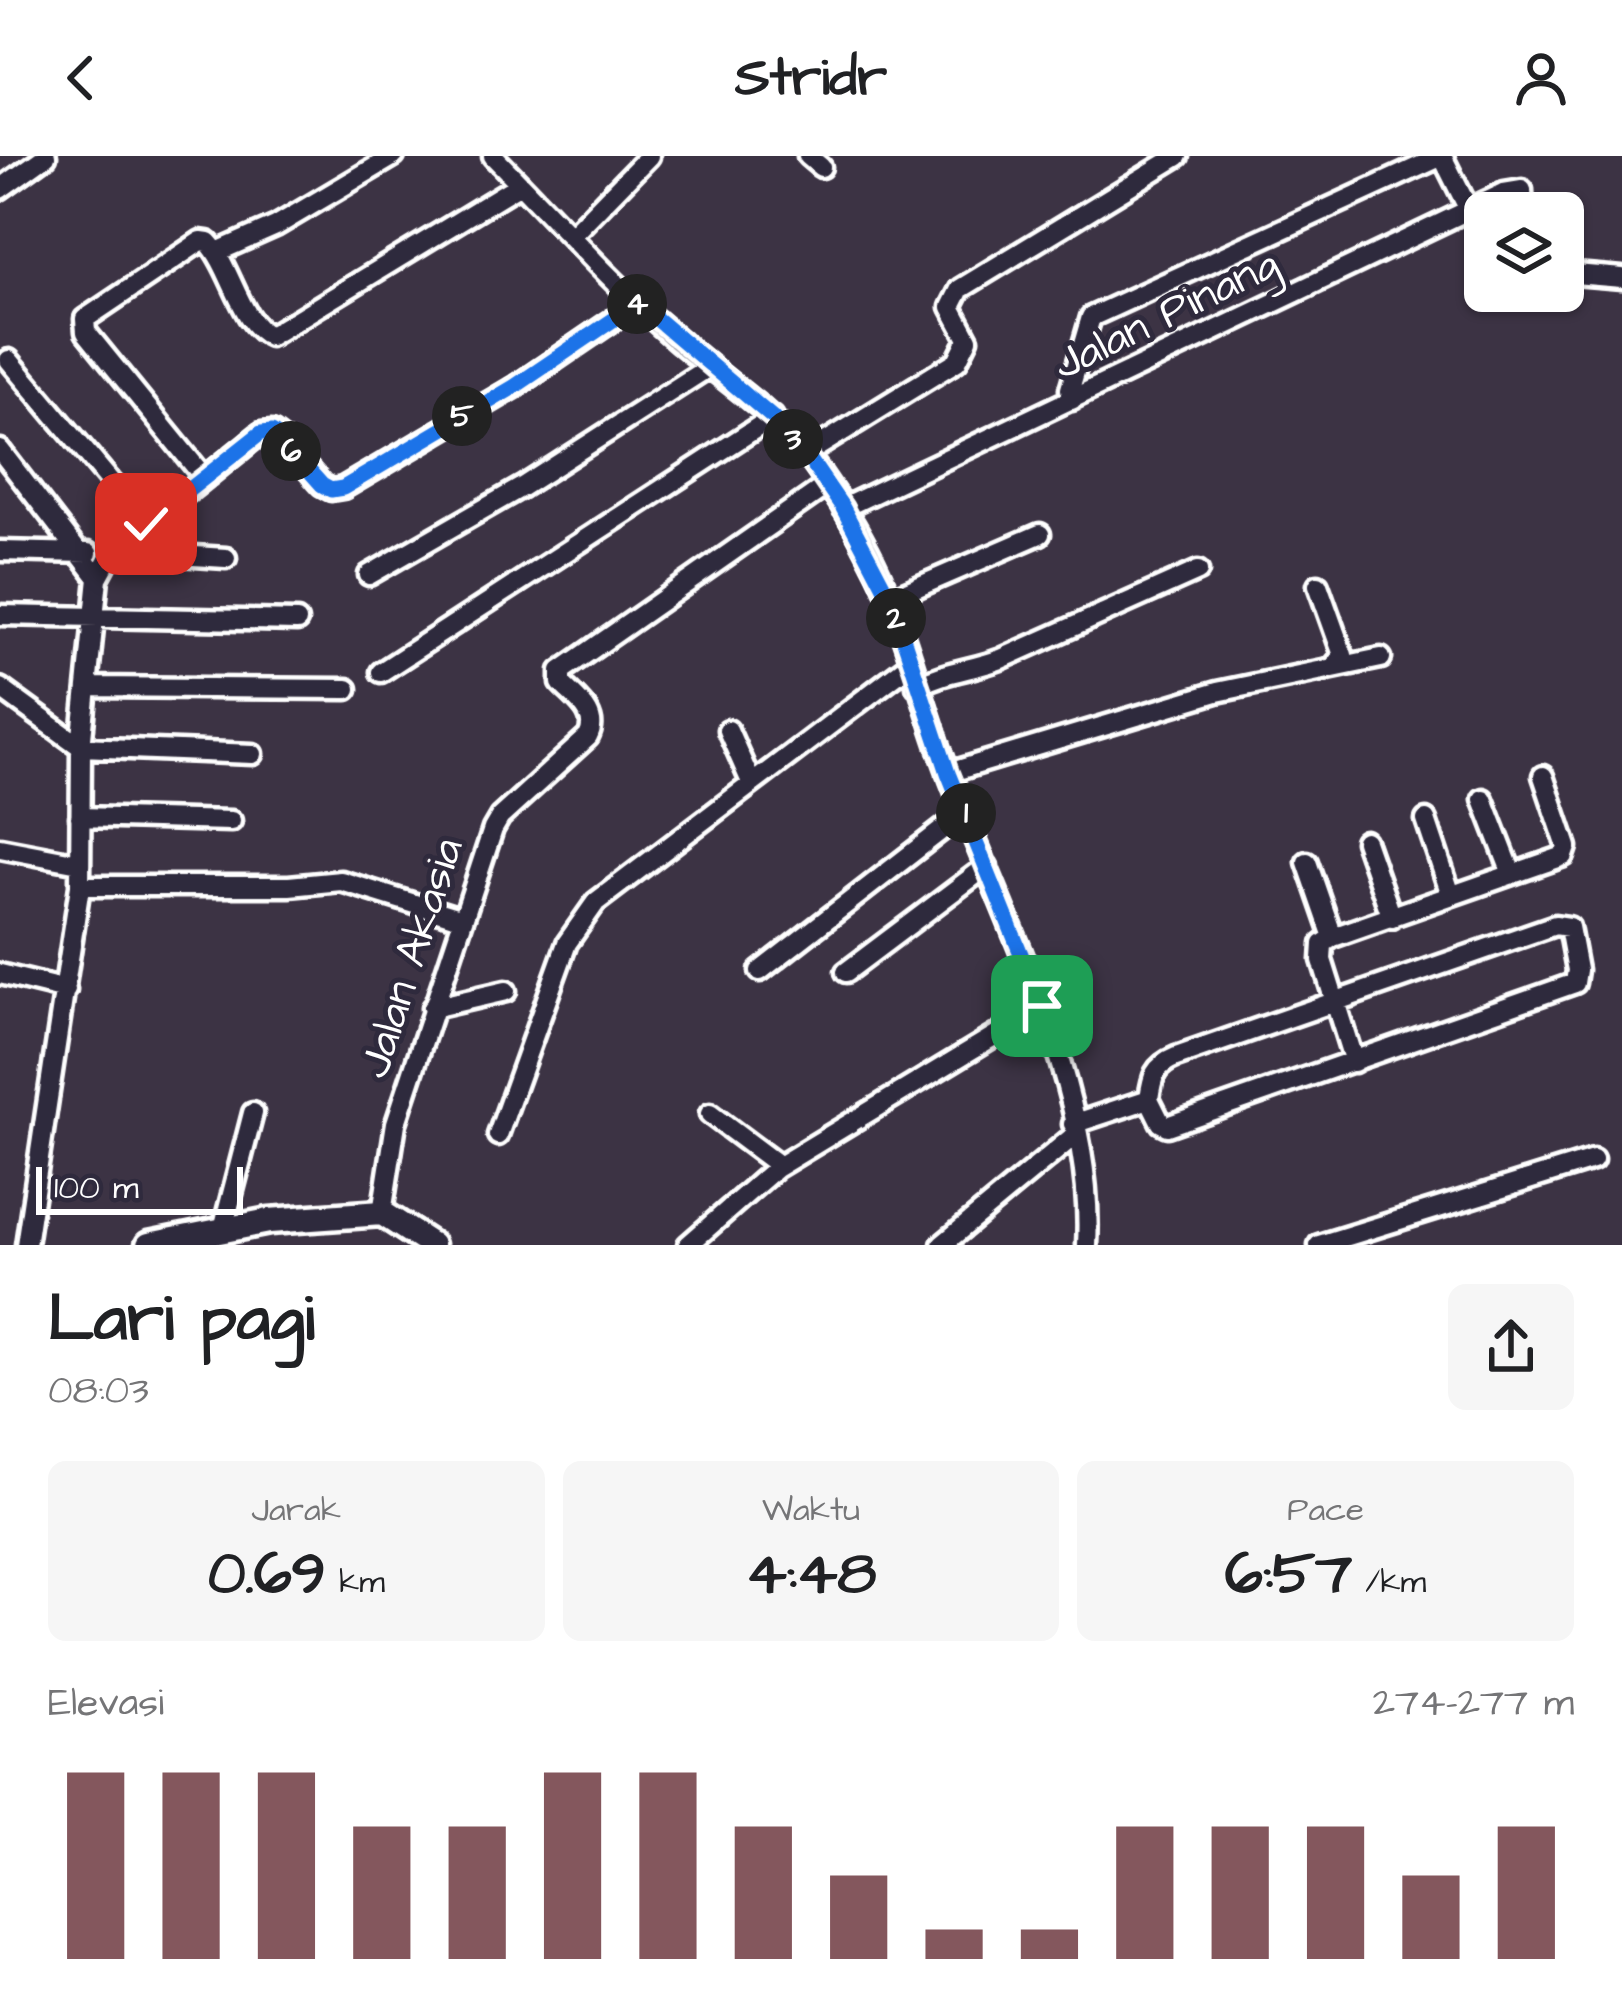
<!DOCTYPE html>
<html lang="id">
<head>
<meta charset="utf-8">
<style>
  :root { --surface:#fff; --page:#f6f6f6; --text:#202124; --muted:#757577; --accent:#84575d }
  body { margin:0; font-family:"Architects Daughter",sans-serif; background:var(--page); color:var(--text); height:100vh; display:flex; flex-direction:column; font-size:45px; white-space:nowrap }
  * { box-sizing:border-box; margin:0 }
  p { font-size:39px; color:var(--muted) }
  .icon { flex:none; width:66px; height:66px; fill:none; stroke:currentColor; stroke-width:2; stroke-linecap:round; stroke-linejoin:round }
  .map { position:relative; height:1089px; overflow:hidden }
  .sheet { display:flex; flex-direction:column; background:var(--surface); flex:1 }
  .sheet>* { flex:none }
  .buttons { position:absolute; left:1464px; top:36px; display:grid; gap:24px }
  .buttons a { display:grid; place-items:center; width:120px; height:120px; border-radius:18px; background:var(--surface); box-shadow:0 3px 9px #0004; font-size:60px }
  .scale { position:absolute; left:36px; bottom:30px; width:207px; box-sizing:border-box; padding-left:12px; border:6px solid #fff; border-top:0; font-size:33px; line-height:42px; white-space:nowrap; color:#fff; -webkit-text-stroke:9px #2f2a3d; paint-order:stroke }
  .pin { position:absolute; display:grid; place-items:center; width:102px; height:102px; color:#fff; margin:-51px; border-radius:24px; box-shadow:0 6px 18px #0006 }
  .km { position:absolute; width:60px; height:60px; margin:-30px; border-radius:50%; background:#222; color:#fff; font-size:33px; line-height:60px; text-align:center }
  .round { display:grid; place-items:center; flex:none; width:126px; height:126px; border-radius:18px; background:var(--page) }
  .head { display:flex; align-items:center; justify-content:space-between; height:204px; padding:0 48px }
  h1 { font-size:66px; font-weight:700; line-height:90px }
  .stats { display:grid; grid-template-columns:repeat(3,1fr); gap:18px; height:204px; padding:12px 48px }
  .stats div { display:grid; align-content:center; border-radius:18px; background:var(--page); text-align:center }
  .stats b { font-size:60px; font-weight:700 }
  .stats small { font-size:33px; font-weight:400 }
  .stats p { font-size:33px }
  .chart { height:336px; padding:24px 48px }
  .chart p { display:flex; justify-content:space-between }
  .chart svg { width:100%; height:216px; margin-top:12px; stroke:var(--accent); stroke-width:6 }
  header { display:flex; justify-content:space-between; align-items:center; height:156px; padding:0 48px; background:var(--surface); font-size:54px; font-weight:700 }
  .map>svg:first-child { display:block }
</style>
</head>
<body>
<header><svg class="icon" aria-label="back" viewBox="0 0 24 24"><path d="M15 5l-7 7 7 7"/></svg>Stridr<svg class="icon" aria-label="person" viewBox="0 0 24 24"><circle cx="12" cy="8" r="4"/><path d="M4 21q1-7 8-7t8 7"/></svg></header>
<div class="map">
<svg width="1622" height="1089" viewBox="0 0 1622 1089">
  <rect width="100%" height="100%" fill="#3c3344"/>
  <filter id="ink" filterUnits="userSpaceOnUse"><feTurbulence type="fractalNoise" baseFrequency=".00833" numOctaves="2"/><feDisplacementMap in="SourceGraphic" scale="24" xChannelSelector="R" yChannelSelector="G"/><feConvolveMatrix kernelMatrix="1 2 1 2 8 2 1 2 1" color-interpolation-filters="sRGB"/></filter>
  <g filter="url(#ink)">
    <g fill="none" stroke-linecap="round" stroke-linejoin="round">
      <defs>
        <path id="minor" d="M493 0C552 60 609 124 672 180 717 220 771 252 808 300 839 342 870 392 889 441 911 497 926 557 947 613 1000 756 1096 934 1087 1089
          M808 0 821 11
          M1442 0 1469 54
          M0 33 46 0
          M572 79 649 0
          M217 96 276 70 394 0
          M1563 117 1622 122
          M9 204 146 368
          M1072 244 1070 233 1091 161 1442 0
          M0 294 98 422
          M806 298 957 205 968 183 951 151 960 133 1178 0
          M203 320 86 176 85 163 201 85 208 86C231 110 241 169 270 180L520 28
          M843 352 1504 37 1522 34 1523 57
          M0 395 88 397
          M114 395 226 402
          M369 419 522 331 709 211
          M1318 429 1343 499 1335 509
          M890 443 1040 378
          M0 459 297 465
          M381 516 773 261
          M917 530C945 515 972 514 1001 503L1198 415
          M90 531 347 533
          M0 532 81 591 253 598
          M728 574 751 626
          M948 617 1217 536 1381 502
          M1483 643 1512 718
          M80 661 231 665
          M1426 664 1451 739
          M1365 685 1392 762
          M0 692 79 707
          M1307 706 1333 781
          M80 730H289L341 725 460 762
          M760 815 965 656
          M846 816 987 710
          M0 818 66 834
          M432 852 506 835
          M1354 906 1322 804 1323 788 1333 781 1564 700 1567 691 1543 620
          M1073 968 1149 943C1152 921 1154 910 1176 901L1555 769 1569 771 1577 814 1575 827 1167 970 1161 967 1149 943
          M498 979 567 787 596 746 910 508
          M776 1012 1042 851
          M382 1057 396 967 493 673 500 661 588 581C600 558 576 543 561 527V515L827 329
          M223 1073 253 957
          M26 1089 80 730 81 591 98 422 111 398 261 277 272 276 280 282 322 329 331 334 343 332 515 231 638 147
          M688 1089 776 1012 774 1006 710 958
          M942 1089 1075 979
          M1319 1089 1593 1004"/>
        <path id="major" d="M149 1089 269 1065 382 1057 431 1089"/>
      </defs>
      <!-- minor casing -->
      <use href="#minor" stroke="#fff" stroke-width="27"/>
      <!-- major casing -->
      <use href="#major" stroke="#fff" stroke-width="33"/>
      <!-- minor -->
      <use href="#minor" stroke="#2f2a3d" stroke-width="18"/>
      <!-- major -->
      <use href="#major" stroke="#2f2a3d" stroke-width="24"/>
    </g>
  </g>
  <g fill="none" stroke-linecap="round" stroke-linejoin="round" filter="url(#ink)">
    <defs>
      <path id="route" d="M146 368 261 277 272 276 280 282 322 329 331 334 343 332 514 231 638 147 773 262 806 298 843 352 890 442 948 617 1042 850"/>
    </defs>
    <!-- route casing -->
    <use href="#route" stroke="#fff" stroke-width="24"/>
    <!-- route -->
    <use href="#route" stroke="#1a73e8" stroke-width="15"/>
  </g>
  <g text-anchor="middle" stroke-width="10" stroke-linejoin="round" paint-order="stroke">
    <!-- street labels -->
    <g font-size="45" fill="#fff" stroke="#2f2a3d">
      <text transform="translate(1165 156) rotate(-26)" y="16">Jalan Pinang</text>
      <text transform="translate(409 801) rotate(-72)" y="16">Jalan Akasia</text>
    </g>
  </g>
</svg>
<div class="buttons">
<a><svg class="icon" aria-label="layers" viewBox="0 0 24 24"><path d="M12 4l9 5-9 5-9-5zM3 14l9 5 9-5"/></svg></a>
</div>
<div class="scale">100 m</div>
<div class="pin" style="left:1042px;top:850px;background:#1e9e55"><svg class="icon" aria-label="arrive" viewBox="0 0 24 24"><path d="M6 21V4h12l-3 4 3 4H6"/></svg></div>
<div class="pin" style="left:146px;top:368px;background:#d93025"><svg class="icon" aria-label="check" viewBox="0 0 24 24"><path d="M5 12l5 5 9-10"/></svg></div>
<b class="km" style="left:966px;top:657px">1</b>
<b class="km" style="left:896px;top:462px">2</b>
<b class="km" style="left:793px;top:283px">3</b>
<b class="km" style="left:637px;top:148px">4</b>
<b class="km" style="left:462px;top:260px">5</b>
<b class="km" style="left:291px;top:295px">6</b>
</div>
<section class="sheet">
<div class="head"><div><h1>Lari pagi</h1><p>08:03</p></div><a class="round"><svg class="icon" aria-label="share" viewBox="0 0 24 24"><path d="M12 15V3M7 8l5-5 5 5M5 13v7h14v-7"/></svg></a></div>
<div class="stats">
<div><p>Jarak</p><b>0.69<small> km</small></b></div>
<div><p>Waktu</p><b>4:48</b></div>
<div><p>Pace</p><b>6:57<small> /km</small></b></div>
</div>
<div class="chart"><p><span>Elevasi</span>274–277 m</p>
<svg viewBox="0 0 160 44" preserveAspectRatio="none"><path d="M5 44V6M15 44V6M25 44V6M35 44V17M45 44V17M55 44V6M65 44V6M75 44V17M85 44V27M95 44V38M105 44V38M115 44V17M125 44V17M135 44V17M145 44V27M155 44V17"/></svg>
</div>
</section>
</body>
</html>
